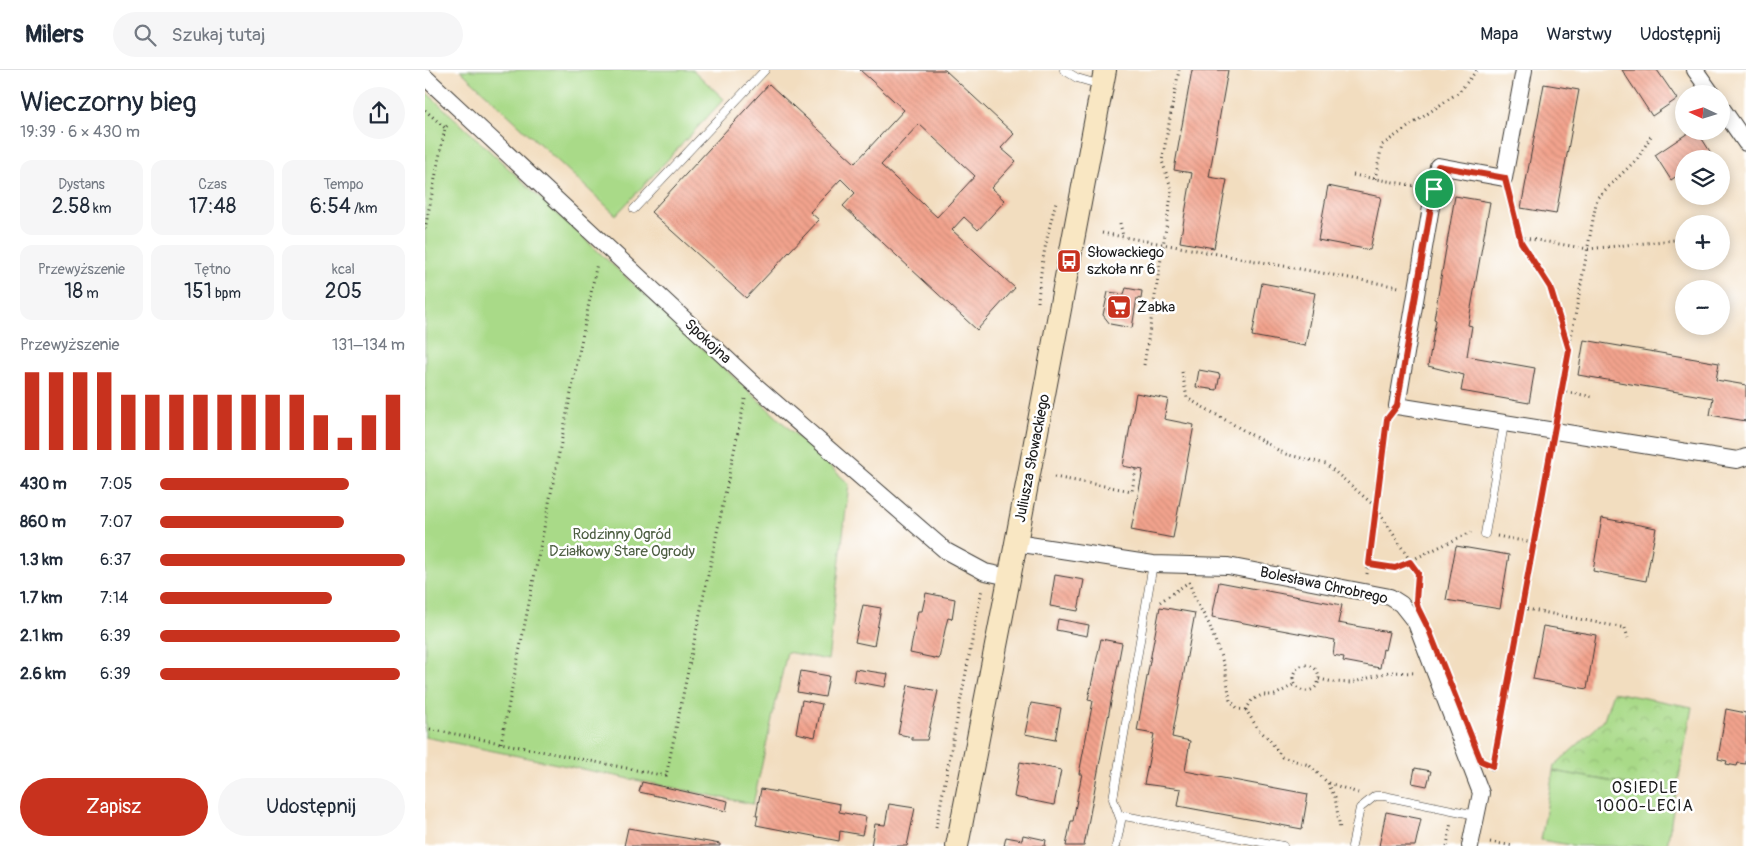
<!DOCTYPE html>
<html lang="pl">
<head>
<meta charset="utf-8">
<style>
  :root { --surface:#fff; --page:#f6f6f7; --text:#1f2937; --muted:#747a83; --line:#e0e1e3; --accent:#c8321e }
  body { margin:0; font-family:Pangolin,sans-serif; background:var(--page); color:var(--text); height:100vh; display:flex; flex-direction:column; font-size:19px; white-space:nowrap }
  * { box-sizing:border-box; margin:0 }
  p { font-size:16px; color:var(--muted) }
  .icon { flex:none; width:28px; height:28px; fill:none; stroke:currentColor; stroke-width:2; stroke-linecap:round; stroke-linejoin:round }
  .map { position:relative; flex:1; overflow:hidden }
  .side { display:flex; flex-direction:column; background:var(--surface); width:425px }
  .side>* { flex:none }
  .needle { width:32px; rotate:274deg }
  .tools { position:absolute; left:1250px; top:15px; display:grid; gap:10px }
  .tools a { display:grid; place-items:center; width:55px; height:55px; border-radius:50%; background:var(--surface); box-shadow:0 2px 12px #0003; font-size:25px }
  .pin { position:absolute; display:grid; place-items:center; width:42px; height:42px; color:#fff; margin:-21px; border:2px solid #fff; border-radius:50%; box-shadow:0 1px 5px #0007 }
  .round { display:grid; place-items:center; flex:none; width:52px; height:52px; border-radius:26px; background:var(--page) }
  .head { display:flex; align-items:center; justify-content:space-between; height:85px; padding:0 20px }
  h1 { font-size:28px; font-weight:600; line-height:38px }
  .metrics { display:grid; grid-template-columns:repeat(3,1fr); gap:8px; height:85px; padding:5px 20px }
  .metrics div { display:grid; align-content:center; border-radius:12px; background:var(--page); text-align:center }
  .metrics b { font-size:21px; font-weight:600 }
  .metrics small { font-size:14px; font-weight:400 }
  .metrics p { font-size:14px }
  .chart { height:140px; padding:10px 20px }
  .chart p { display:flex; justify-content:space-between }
  .chart svg { width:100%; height:90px; margin-top:5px; stroke:var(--accent); stroke-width:6 }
  .button { display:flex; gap:10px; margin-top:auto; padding:10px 20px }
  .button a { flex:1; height:58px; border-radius:30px; background:var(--accent); color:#fff; font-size:20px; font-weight:600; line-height:58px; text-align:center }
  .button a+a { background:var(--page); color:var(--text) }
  ul { padding:0 20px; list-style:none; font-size:16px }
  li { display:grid; grid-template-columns:80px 60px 1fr; align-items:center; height:38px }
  li i { height:12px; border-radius:6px; background:var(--accent) }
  header { display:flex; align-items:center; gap:30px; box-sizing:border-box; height:70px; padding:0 25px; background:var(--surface); border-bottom:1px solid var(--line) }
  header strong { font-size:24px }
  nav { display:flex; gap:28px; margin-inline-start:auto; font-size:18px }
  .search { width:350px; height:45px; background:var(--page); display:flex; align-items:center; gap:12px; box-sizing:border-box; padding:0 18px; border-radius:28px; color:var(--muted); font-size:19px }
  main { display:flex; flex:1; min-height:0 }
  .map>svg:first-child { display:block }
</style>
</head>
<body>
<header>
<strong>Milers</strong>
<div class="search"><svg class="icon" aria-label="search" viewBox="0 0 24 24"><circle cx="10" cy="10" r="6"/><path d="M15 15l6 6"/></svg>Szukaj tutaj</div>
<nav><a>Mapa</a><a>Warstwy</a><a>Udostępnij</a></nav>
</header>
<main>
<section class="side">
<div class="head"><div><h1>Wieczorny bieg</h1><p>19:39 · 6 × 430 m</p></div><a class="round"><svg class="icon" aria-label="share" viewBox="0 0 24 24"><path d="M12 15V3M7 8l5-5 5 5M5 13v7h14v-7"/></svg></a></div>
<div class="metrics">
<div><p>Dystans</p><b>2.58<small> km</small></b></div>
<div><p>Czas</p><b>17:48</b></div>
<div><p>Tempo</p><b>6:54<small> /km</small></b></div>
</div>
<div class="metrics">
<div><p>Przewyższenie</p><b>18<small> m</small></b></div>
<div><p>Tętno</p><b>151<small> bpm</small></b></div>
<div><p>kcal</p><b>205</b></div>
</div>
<div class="chart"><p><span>Przewyższenie</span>131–134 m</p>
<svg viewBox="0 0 160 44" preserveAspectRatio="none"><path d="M5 44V6M15 44V6M25 44V6M35 44V6M45 44V17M55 44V17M65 44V17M75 44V17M85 44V17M95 44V17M105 44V17M115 44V17M125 44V27M135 44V38M145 44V27M155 44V17"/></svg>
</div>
<ul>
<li><b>430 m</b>7:05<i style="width:77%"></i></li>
<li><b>860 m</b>7:07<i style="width:75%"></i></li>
<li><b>1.3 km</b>6:37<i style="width:100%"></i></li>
<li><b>1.7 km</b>7:14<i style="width:70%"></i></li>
<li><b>2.1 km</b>6:39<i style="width:98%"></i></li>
<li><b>2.6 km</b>6:39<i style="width:98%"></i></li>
</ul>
<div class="button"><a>Zapisz</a><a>Udostępnij</a></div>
</section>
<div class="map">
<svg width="1321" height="776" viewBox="0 0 1321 776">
  <defs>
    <pattern id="park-crowns" width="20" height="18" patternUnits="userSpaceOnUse" patternTransform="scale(1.25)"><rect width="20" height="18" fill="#a9da88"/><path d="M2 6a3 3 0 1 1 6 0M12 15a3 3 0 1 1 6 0" fill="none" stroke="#91ba75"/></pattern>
    <pattern id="building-back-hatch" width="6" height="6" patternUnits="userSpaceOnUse" patternTransform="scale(1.25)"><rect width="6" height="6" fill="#f2a38d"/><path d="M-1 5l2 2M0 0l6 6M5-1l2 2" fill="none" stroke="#cf8c79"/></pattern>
  </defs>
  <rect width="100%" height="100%" fill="#fff"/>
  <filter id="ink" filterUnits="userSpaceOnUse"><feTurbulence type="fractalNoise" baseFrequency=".02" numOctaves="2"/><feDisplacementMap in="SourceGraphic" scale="10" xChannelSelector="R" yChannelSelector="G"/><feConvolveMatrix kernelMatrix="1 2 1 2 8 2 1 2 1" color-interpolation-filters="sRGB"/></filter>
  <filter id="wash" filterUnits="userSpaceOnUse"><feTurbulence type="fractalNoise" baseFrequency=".0096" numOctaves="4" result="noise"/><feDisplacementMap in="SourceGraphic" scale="20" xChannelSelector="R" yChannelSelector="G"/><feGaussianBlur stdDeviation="1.12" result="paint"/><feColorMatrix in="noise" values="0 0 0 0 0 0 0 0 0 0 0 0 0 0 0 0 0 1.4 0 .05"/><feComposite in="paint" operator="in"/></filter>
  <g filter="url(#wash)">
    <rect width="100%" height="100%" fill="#f2ddbf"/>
    <!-- park -->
    <path fill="url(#park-crowns)" stroke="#627b52" d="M1188 622 1267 637 1251 723 1128 701 1129 696 1171 658 1179 649Z"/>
    <!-- garden -->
    <path fill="#a9da88" stroke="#627b52" d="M35 0H268L299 29 191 145Z
      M0 21 424 414 403 590 362 582 328 734 0 667Z
      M1128 701 1251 723 1242 776H1151L1116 770Z"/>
    <g id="blocks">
      <!-- building -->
      <path fill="url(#building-back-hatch)" fill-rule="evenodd" d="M435 0H520L589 64 576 78 591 91 566 118 580 131 553 160 539 147 527 160 590 218 552 260 418 136 430 123 416 109 385 142 394 150 321 228 226 142 344 14 430 93 479 40ZM494 54 550 106 512 147 456 95Z
        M767 0H803L784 107 802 110 789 178 755 172 767 103 749 100Z
        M1197 0H1232L1252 29 1227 46Z
        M1119 14 1154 20 1131 144 1096 138Z
        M1266 61H1272L1286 83 1278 89H1259V101L1246 110 1230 85Z
        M903 116 956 127 945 180 893 170Z
        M1030 126 1065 132 1043 255 1047 256 1042 286 1110 298 1104 333 1036 321 1039 305 1003 296 1011 250 1009 249Z
        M837 213 890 223 880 276 827 266Z
        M701 218 717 221 716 229 712 228 707 258 685 254 678 245 683 222 699 224Z
        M1159 270 1294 293 1291 310 1321 315V351L1285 345 1288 328 1153 305Z
        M774 300 795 304 792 320 771 317Z
        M711 323 743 329 739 349 769 355 748 468 706 460 718 400 698 396Z
        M1177 448 1231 458 1221 511 1168 501Z
        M1031 476 1084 485 1075 539 1021 530Z
        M630 505 659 510 653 541 625 536Z
        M794 512 917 535 913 553 964 562 960 580 958 579 955 598 918 591 919 587 908 585 910 570 787 547Z
        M501 523 530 529 527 549 523 548 521 555 514 589 485 583 493 541H497Z
        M438 535 456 538 449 576 430 572Z
        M735 537 770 543 747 667 765 671 760 701 883 724 877 759 753 736 756 719 719 714 729 664 712 661Z
        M633 549 664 555 662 566 631 560Z
        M1118 556 1171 565 1162 619 1108 609Z
        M676 569 697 573 659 776H641L646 751H648L656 708 657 704H654L668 631 663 630Z
        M430 599 463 604 460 617 428 611Z
        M376 601 404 606 400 627 372 622Z
        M483 615 513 621 502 670H487V667L473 664Z
        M377 630 397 634 390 667 371 663Z
        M606 633 636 638 630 670 600 664Z
        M1301 639 1321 643V694L1313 693 1312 696 1301 694 1302 691 1293 689Z
        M595 692 636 700 629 735 589 727Z
        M990 698 1006 701 1002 716 987 713Z
        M217 712 303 731 301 741 214 722Z
        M336 719 415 734 414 742 441 747 437 765 415 761 414 771 331 755 333 745H331Z
        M464 734 490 738 482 776H446L450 754 460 755Z
        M961 742 996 749 990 776H954Z
        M203 758 295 774V776H199Z
        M598 765 621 770 620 776H579L581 767 597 770Z"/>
    </g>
  </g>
  <g filter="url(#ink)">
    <use href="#blocks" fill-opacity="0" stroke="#3c3934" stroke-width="1"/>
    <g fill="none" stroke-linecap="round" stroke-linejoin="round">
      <defs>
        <path id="lane" d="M639 0 652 8 676 15
          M209 139 340 0
          M1060 464 1079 354
          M694 745 858 776
          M691 776 696 751 688 729 728 494
          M927 776 935 738 950 726H959L1051 745"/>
        <path id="street" d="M1099 0 1079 108 1013 96 972 336 1312 390 1321 387
          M1270 0 1287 24
          M0 7 331 316 521 481 560 502 584 507
          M1296 37 1321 73
          M591 473 728 494 803 496 965 527 976 534 991 553 1056 723 1045 776"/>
        <path id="secondary" d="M532 776 591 473 680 0"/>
      </defs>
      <!-- lane casing -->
      <use href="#lane" stroke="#3c3934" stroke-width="9"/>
      <!-- street casing -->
      <use href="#street" stroke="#3c3934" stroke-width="18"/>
      <!-- secondary casing -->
      <use href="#secondary" stroke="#3c3934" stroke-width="24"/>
      <!-- path -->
      <path stroke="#3c3934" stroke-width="3" stroke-dasharray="1 4" stroke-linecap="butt" d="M0 40 20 58
        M928 105 991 116
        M950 109 957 75 1034 22 1052 0
        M1084 124 1096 172 1125 217 1143 280
        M695 153 698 166
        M0 159 20 58 24 54
        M677 163 974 217
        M1094 167 1163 179 1249 170
        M613 232C615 199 622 164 631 132
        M719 295 747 120 737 91 754 0
        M757 302 762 328 860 384 901 394 951 437 993 503 991 523
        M1136 321 1169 327
        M1132 343 1172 128 1213 88 1226 66
        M629 407 707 421 711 399
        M1072 466 1108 473
        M944 494 970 498 1046 462
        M942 504 961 351
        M764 512 770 529 784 554 800 598 805 630 813 639 821 640 833 659 844 669 857 687 884 695 903 713 910 727 915 759
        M735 532 761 514
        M1097 538 1200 558 1203 568
        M868 608a13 13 0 1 1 26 0a13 13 0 1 1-26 0Z
        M894 609 909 612 926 613 964 602 991 603
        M821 640 827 630 837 625H850L870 614
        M0 658 241 706 320 329
        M76 673 172 193
        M1066 700 1070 692 1125 379
        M904 713 933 723
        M511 758 557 519
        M1065 772 1089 776
        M1022 776 1026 752"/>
      <!-- lane -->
      <use href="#lane" stroke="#fff" stroke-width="8"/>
      <!-- street -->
      <use href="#street" stroke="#fff" stroke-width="16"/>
      <!-- secondary -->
      <use href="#secondary" stroke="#f9e7c3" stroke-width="22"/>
    </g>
  </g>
  <g fill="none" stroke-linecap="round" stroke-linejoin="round" filter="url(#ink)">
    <defs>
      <path id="route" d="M1013 96 1080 108 1096 172 1125 217 1144 280 1068 696 1056 691 1004 560 993 538 991 531 993 503 985 492 970 498 944 494 962 349 972 336Z"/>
    </defs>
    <!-- route casing -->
    <use href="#route" stroke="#fff" stroke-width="10"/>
    <!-- route -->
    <use href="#route" stroke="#c8321e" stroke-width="6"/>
  </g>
  <!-- icons -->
  <defs>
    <symbol id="bus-square" viewBox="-11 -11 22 22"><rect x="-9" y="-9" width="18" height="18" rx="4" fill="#c8321e" stroke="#fff"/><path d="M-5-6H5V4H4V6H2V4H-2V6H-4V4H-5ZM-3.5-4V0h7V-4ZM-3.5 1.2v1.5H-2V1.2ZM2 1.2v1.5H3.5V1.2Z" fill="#fff"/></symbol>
    <symbol id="supermarket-square" viewBox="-11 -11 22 22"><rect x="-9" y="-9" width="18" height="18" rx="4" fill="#c8321e" stroke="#fff"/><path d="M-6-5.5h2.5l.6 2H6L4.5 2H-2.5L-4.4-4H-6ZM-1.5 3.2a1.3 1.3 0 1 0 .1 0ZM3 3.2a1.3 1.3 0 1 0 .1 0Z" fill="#fff"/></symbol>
  </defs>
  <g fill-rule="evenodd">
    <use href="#bus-square" x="630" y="177" width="28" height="28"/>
    <use href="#supermarket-square" x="680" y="223" width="28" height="28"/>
  </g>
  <g text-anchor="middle" stroke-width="5" stroke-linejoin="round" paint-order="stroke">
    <!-- poi labels -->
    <g font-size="15" fill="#1c1c1c" stroke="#fff" text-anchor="start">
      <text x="662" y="187">Słowackiego<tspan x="662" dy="17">szkoła nr 6</tspan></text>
      <text x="712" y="242">Żabka</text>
    </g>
    <!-- street labels -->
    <g font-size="15" fill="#1c1c1c" stroke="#fff">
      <text transform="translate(283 271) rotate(43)" y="5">Spokojna</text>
      <text transform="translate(607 388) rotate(-79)" y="5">Juliusza Słowackiego</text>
      <text transform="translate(899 515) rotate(12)" y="5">Bolesława Chrobrego</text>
    </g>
    <!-- park labels -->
    <g font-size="15" fill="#4d5e42" stroke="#fff">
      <text x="197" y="469">Rodzinny Ogród<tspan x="197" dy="17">Działkowy Stare Ogrody</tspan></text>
    </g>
    <!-- neighbourhood labels -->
    <g font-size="16" letter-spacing="1" fill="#1c1c1c" stroke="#fff">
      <text x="1220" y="723">OSIEDLE<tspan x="1220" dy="18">1000-LECIA</tspan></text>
    </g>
  </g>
</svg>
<div class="tools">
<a><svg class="needle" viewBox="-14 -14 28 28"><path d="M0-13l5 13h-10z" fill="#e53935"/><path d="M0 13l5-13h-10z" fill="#747a83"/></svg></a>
<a><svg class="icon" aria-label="layers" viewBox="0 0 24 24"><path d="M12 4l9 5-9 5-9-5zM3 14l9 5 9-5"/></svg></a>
<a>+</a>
<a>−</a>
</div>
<div class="pin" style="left:1009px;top:119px;background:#1e9e55"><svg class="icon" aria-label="arrive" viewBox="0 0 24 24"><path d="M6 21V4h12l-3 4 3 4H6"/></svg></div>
</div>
</main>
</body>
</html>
